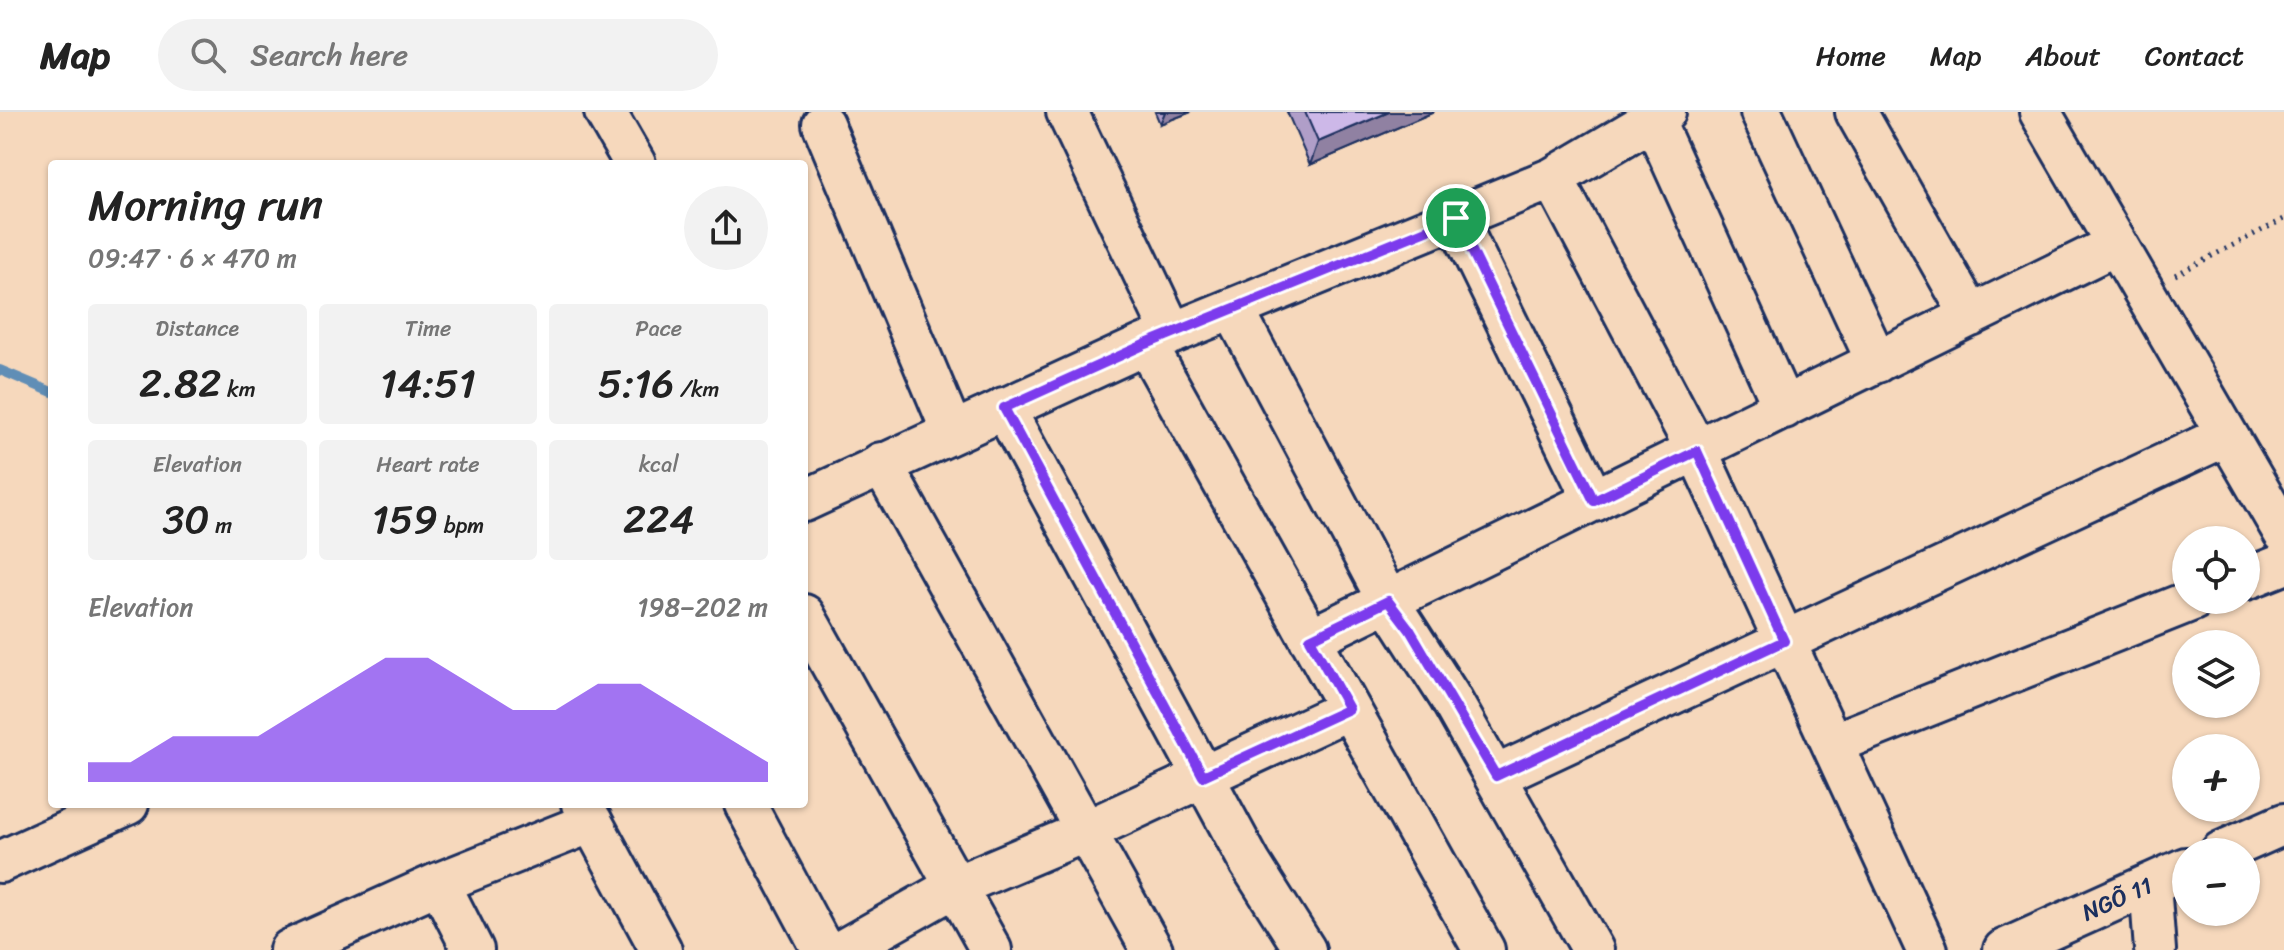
<!DOCTYPE html>
<html lang="en">
<head>
<meta charset="utf-8">
<style>
  :root { --surface:#fff; --page:#f2f2f2; --text:#222; --muted:#767676; --line:#e0e0e0; --accent:#7c3aed }
  body { margin:0; font-family:Sriracha,sans-serif; background:var(--page); color:var(--text); height:100vh; display:flex; flex-direction:column; font-size:30px; white-space:nowrap }
  * { box-sizing:border-box; margin:0 }
  p { font-size:26px; color:var(--muted) }
  .icon { flex:none; width:44px; height:44px; fill:none; stroke:currentColor; stroke-width:2; stroke-linecap:round; stroke-linejoin:round }
  .map { position:relative; flex:1; overflow:hidden }
  .panel { position:absolute; left:48px; top:48px; width:760px; height:648px; display:flex; flex-direction:column; background:var(--surface); border-radius:8px; box-shadow:0 2px 6px #0004 }
  .panel>* { flex:none }
  .controls { position:absolute; left:2172px; top:414px; display:grid; gap:16px }
  .controls a { display:grid; place-items:center; width:88px; height:88px; border-radius:50%; background:var(--surface); box-shadow:0 2px 6px #0004; font-size:40px }
  .pin { position:absolute; display:grid; place-items:center; width:68px; height:68px; color:#fff; margin:-34px; border:4px solid #fff; border-radius:50%; box-shadow:0 2px 8px #0007 }
  .round { display:grid; place-items:center; flex:none; width:84px; height:84px; border-radius:42px; background:var(--page) }
  .overview { display:flex; align-items:center; justify-content:space-between; height:136px; padding:0 40px }
  h1 { font-size:44px; font-weight:600; line-height:60px }
  .metrics { display:grid; grid-template-columns:repeat(3,1fr); gap:12px; height:136px; padding:8px 40px }
  .metrics div { display:grid; align-content:center; border-radius:8px; background:var(--page); text-align:center }
  .metrics b { font-size:40px; font-weight:600 }
  .metrics small { font-size:22px; font-weight:400 }
  .metrics p { font-size:22px }
  .chart { height:224px; padding:16px 40px }
  .chart p { display:flex; justify-content:space-between }
  .chart svg { width:100%; height:144px; margin-top:8px; fill:var(--accent); opacity:.7 }
  header { display:flex; align-items:center; gap:48px; box-sizing:border-box; height:112px; padding:0 40px; background:var(--surface); border-bottom:2px solid var(--line) }
  header strong { font-size:38px }
  nav { display:flex; gap:44px; margin-inline-start:auto; font-size:28px }
  .search { width:560px; height:72px; background:var(--page); display:flex; align-items:center; gap:20px; box-sizing:border-box; padding:0 28px; border-radius:44px; color:var(--muted); font-size:30px }
  .map>svg:first-child { display:block }
</style>
</head>
<body>
<header>
<strong>Map</strong>
<div class="search"><svg class="icon" aria-label="search" viewBox="0 0 24 24"><circle cx="10" cy="10" r="6"/><path d="M15 15l6 6"/></svg>Search here</div>
<nav><a>Home</a><a>Map</a><a>About</a><a>Contact</a></nav>
</header>
<div class="map">
<svg width="2284" height="838" viewBox="0 0 2284 838">
  <rect width="100%" height="100%" fill="#f6d8bc"/>
  <filter id="ink" filterUnits="userSpaceOnUse"><feTurbulence type="fractalNoise" baseFrequency=".0125" numOctaves="2"/><feDisplacementMap in="SourceGraphic" scale="16" xChannelSelector="R" yChannelSelector="G"/><feConvolveMatrix kernelMatrix="1 2 1 2 8 2 1 2 1" color-interpolation-filters="sRGB"/></filter>
  <g filter="url(#ink)">
    <g fill="none" stroke-linecap="round" stroke-linejoin="round">
      <!-- stream -->
      <path stroke="#618eb6" stroke-width="10" d="M0 258 52 280"/>
      <defs>
        <path id="minor" d="M605 0 635 52
          M1067 0 1172 221
          M1761 0 1877 250
          M1856 0 1971 204
          M2040 0 2284 421
          M1653 7 1784 296
          M823 12 952 319
          M1553 66 1697 339 1927 838
          M1456 106 1594 389
          M1233 197 1388 489 1449 584 1593 838
          M1146 232 1484 838
          M1004 296 1250 751 1305 838
          M881 351 1152 838
          M804 389 1146 232 1553 66 1665 0
          M2246 467 2284 452
          M804 503 991 838
          M1310 527 2115 133
          M1832 632 2193 488
          M1496 664 2225 324
          M582 692 661 838
          M745 692 823 838
          M2221 740 2284 712
          M0 750 128 692
          M439 771 473 838
          M2150 772 2155 838
          M290 838 439 771 592 710
          M843 838 956 774 1084 720 1349 597
          M2004 838 2186 756"/>
      </defs>
      <!-- minor casing -->
      <use href="#minor" stroke="#1b2f5e" stroke-width="46"/>
      <!-- path -->
      <path stroke="#1b2f5e" stroke-width="5" stroke-dasharray="2 6" stroke-linecap="butt" d="M2175 163 2284 107"/>
      <!-- minor -->
      <use href="#minor" stroke="#f6d8bc" stroke-width="40"/>
    </g>
    <!-- wall -->
    <path fill="#b09ec8" stroke="#1b2f5e" stroke-width="2" d="M1155 0H1191L1160 12Z
      M1287 0H1434L1310 53Z"/>
    <!-- shaded-wall -->
    <path fill="#9081a2" stroke="#1b2f5e" stroke-width="2" d="M1165 0H1191L1160 12Z
      M1389 0H1434L1310 53 1318 30Z"/>
    <!-- building -->
    <path fill="#cdb8e8" stroke="#1b2f5e" stroke-width="2" d="M1305 0H1389L1318 30Z"/>
  </g>
  <g fill="none" stroke-linecap="round" stroke-linejoin="round" filter="url(#ink)">
    <defs>
      <path id="route" d="M1456 106 1594 389 1697 339 1784 529 1496 664 1410 518 1388 489 1310 527 1349 597 1203 664 1004 296 1146 232Z"/>
    </defs>
    <!-- route casing -->
    <use href="#route" stroke="#fff" stroke-width="16"/>
    <!-- route -->
    <use href="#route" stroke="#7c3aed" stroke-width="10"/>
  </g>
  <g text-anchor="middle" stroke-width="7" stroke-linejoin="round" paint-order="stroke">
    <!-- street labels -->
    <g font-size="24" fill="#1b2f5e" stroke="#f6d8bc">
      <text transform="translate(2117 787) rotate(-24)" y="8">NGÕ 11</text>
    </g>
  </g>
</svg>
<div class="controls">
<a><svg class="icon" aria-label="locate" viewBox="0 0 24 24"><circle cx="12" cy="12" r="6"/><path d="M12 2v4M12 18v4M2 12h4M18 12h4"/></svg></a>
<a><svg class="icon" aria-label="layers" viewBox="0 0 24 24"><path d="M12 4l9 5-9 5-9-5zM3 14l9 5 9-5"/></svg></a>
<a>+</a>
<a>−</a>
</div>
<div class="pin" style="left:1456px;top:106px;background:#1e9e55"><svg class="icon" aria-label="arrive" viewBox="0 0 24 24"><path d="M6 21V4h12l-3 4 3 4H6"/></svg></div>
<section class="panel">
<div class="overview"><div><h1>Morning run</h1><p>09:47 · 6 × 470 m</p></div><a class="round"><svg class="icon" aria-label="share" viewBox="0 0 24 24"><path d="M12 15V3M7 8l5-5 5 5M5 13v7h14v-7"/></svg></a></div>
<div class="metrics">
<div><p>Distance</p><b>2.82<small> km</small></b></div>
<div><p>Time</p><b>14:51</b></div>
<div><p>Pace</p><b>5:16<small> /km</small></b></div>
</div>
<div class="metrics">
<div><p>Elevation</p><b>30<small> m</small></b></div>
<div><p>Heart rate</p><b>159<small> bpm</small></b></div>
<div><p>kcal</p><b>224</b></div>
</div>
<div class="chart"><p><span>Elevation</span>198–202 m</p>
<svg viewBox="0 0 160 44" preserveAspectRatio="none"><path d="M0 44V38L10 38L20 30L30 30L40 30L50 22L60 14L70 6L80 6L90 14L100 22L110 22L120 14L130 14L140 22L150 30L160 38V44z"/></svg>
</div>
</section>
</div>
</body>
</html>
